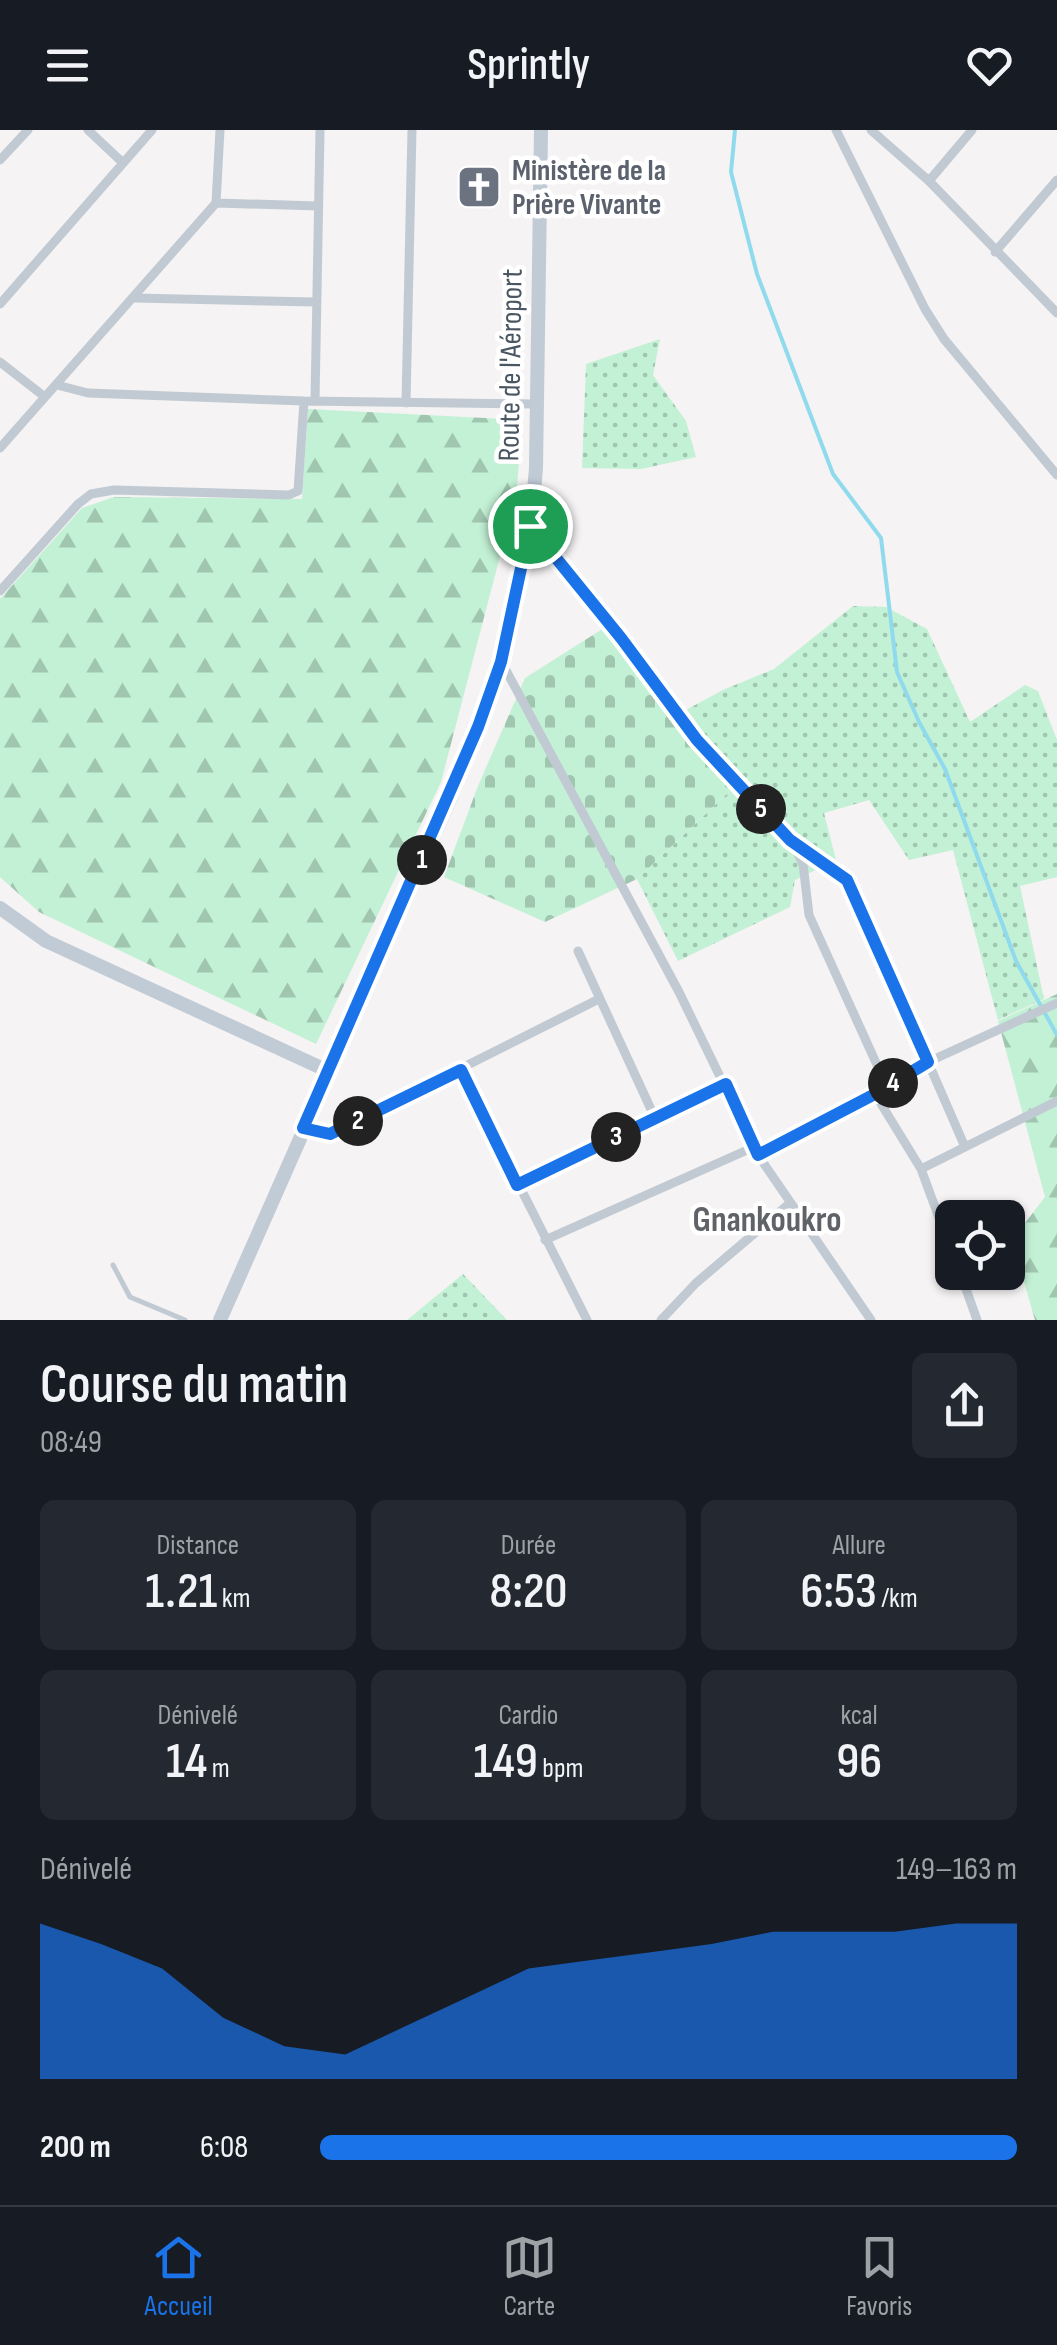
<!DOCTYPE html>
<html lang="fr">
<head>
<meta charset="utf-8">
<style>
  :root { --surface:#171b24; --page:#242831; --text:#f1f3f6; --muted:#9ea1a6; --line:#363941; --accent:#1a73e8 }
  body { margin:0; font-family:"Sofia Sans Condensed",sans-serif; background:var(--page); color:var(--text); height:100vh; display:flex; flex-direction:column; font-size:38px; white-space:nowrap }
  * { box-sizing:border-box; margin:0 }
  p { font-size:32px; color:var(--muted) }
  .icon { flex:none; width:55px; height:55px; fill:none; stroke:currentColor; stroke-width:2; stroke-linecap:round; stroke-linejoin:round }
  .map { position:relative; height:1190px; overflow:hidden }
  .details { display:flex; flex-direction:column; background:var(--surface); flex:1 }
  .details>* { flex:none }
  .buttons { position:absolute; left:935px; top:1070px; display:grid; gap:20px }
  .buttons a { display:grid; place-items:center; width:90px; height:90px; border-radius:15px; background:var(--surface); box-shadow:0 2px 8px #0004; font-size:50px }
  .pin { position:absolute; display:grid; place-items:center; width:85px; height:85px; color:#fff; margin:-42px; border:5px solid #fff; border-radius:50%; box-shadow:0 2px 10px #0007 }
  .km { position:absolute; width:50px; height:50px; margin:-25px; border-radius:50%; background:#222; color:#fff; font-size:28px; line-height:50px; text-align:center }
  .round { display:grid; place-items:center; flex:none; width:105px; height:105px; border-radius:15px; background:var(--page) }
  .head { display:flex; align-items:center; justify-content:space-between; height:170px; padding:0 40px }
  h1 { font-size:55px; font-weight:600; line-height:75px }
  .metrics { display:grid; grid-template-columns:repeat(3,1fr); gap:15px; height:170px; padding:10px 40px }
  .metrics div { display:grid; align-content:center; border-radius:15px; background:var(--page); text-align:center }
  .metrics b { font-size:50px; font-weight:600 }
  .metrics small { font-size:28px; font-weight:400 }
  .metrics p { font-size:28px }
  .chart { height:280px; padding:20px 40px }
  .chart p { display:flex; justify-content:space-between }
  .chart svg { width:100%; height:180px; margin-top:10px; fill:var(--accent); opacity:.7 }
  ul { padding:0 40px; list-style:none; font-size:32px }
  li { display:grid; grid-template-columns:160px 120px 1fr; align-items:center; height:75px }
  li i { height:25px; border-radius:12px; background:var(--accent) }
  header { display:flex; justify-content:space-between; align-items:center; height:130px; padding:0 40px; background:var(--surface); font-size:45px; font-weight:600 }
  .tab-bar { display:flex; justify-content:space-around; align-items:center; height:140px; border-top:2px solid var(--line); background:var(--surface); font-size:28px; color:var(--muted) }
  .tab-bar a { display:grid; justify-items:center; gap:5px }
  .tab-bar .current { color:var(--accent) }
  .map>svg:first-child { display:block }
</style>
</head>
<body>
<header><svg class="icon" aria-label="menu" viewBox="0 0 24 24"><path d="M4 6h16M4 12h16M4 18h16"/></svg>Sprintly<svg class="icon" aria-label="heart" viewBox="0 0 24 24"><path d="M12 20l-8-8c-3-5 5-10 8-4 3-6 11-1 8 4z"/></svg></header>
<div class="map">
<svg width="1057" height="1190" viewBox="0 0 1057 1190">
  <defs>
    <pattern id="grass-dots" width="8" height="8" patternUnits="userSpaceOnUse" patternTransform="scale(2.5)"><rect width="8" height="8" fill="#c3f1d5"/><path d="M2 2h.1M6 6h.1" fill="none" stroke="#a0c6b0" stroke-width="1.8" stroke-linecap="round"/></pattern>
    <pattern id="forest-firs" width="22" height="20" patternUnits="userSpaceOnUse" patternTransform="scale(2.5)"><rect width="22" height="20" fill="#c3f1d5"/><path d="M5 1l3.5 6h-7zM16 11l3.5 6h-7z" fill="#a0c6b0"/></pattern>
    <pattern id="cemetery-stones" width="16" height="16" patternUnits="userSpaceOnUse" patternTransform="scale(2.5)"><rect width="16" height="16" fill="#c3f1d5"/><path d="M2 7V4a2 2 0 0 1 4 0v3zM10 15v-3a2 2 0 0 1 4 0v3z" fill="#a0c6b0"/></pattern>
  </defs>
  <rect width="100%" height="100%" fill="#f5f3f3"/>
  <!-- grass -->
  <path fill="url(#grass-dots)" d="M660 209 653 245 686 291 696 327 641 339 582 338 586 234Z
    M853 476 886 477 927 499 970 592 1025 555 1038 561 1057 610V747L1020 756 1044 869 998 890 953 720 909 730 869 670 824 683 836 730 795 750 790 777 678 831 637 749 732 659 673 587 723 560 774 539Z
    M463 1144 507 1190H407Z"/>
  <!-- forest -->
  <path fill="url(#forest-firs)" d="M308 279 523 290 516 365 441 652 316 914 39 782 0 747V469L82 378 114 367 302 369Z
    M1057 864V1190H1035L1012 1110 1045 1067 998 891Z"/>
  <!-- cemetery -->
  <path fill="url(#cemetery-stones)" d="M604 498 732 659 637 749 545 792 444 747 478 656 525 548Z"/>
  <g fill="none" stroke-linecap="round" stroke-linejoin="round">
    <!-- stream -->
    <path stroke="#90daee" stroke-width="4" d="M735 0 731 42 757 144 833 344 881 408 897 542 919 592 945 639 1016 831 1057 905"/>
    <!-- lane -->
    <path stroke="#c1cad2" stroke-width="5" d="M113 1135 130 1167 185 1190"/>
    <!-- street -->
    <path stroke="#c1cad2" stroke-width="9" d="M88 0 122 32
      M836 0 925 179 944 209 1057 345
      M871 0 929 51 1057 183
      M0 30 28 0
      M929 51 972 0
      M216 73 318 76
      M995 122 1057 50
      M135 168 316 172
      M0 174 152 0
      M0 232 45 267
      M57 255 88 263 304 271 537 274
      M315 271 320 0
      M406 273 412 0
      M0 318 216 73 220 0
      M531 396 621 508 697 610 795 718 803 734 809 785 887 957
      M0 461 78 374 91 364 114 360 289 365 298 361 304 271
      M501 531 679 862 758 1025 871 1190
      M794 712 833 737 851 755 965 1017
      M578 821 655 988
      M461 940 587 1190
      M875 964 921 1039 952 1123
      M303 998 330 1004 599 869
      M758 1025 875 964 928 932 1057 873
      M921 1039 1057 971
      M517 1055 726 955
      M545 1110 754 1017
      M960 1142 977 1190
      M661 1190 696 1153 789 1074"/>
    <!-- secondary -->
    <path stroke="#c1cbd6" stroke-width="14" d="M0 778 46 811 328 941
      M220 1190 451 667 501 531 531 396 536 338 541 0"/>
  </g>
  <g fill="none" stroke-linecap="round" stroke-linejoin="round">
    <defs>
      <path id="route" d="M530 396 621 508 697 610 790 710 847 750 928 932 875 964 758 1025 726 954 517 1055 461 940 330 1004 303 998 478 597 501 532Z"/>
    </defs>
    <!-- route casing -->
    <use href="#route" stroke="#fff" stroke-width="20"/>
    <!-- route -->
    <use href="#route" stroke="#1a73e8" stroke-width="12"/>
  </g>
  <!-- icons -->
  <defs>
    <symbol id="church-square" viewBox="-11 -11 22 22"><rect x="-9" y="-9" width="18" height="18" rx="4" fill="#6b7280" stroke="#fff"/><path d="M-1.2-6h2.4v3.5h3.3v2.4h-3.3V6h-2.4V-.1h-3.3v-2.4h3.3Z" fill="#fff"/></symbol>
  </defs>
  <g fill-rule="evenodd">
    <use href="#church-square" x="454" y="32" width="50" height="50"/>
  </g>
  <g text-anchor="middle" stroke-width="9" stroke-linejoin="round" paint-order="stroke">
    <!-- worship labels -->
    <g font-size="30" font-weight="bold" fill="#5b616d" stroke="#fff" text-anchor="start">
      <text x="512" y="50">Ministère de la<tspan x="512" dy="34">Prière Vivante</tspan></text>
    </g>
    <!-- street labels -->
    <g font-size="30" fill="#4a5661" stroke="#fff">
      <text transform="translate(510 235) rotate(-89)" y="10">Route de l'Aéroport</text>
    </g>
    <!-- quarter labels -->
    <g font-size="35" font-weight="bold" fill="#5f6368" stroke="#fff">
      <text x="767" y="1101">Gnankoukro</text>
    </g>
  </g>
</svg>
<div class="buttons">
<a><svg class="icon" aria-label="locate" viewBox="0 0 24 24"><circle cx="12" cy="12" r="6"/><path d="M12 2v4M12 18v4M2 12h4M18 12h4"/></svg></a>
</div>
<div class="pin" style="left:530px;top:396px;background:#1e9e55"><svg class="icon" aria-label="arrive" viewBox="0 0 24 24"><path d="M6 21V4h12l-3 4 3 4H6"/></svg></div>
<b class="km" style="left:422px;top:730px">1</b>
<b class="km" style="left:358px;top:991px">2</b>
<b class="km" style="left:616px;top:1007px">3</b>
<b class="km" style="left:893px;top:953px">4</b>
<b class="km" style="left:761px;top:679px">5</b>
</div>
<section class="details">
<div class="head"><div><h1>Course du matin</h1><p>08:49</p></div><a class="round"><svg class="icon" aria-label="share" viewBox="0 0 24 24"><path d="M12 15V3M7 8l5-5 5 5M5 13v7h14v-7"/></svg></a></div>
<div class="metrics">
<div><p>Distance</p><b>1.21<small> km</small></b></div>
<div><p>Durée</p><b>8:20</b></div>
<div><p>Allure</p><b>6:53<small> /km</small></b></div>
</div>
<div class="metrics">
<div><p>Dénivelé</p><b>14<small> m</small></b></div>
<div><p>Cardio</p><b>149<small> bpm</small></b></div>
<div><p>kcal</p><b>96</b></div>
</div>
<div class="chart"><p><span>Dénivelé</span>149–163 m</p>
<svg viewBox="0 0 160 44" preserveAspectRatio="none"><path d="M0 44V6L10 11L20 17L30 29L40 36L50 38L60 31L70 24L80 17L90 15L100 13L110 11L120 8L130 8L140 8L150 6L160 6V44z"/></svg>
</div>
<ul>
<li><b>200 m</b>6:08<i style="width:100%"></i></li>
</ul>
</section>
<nav class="tab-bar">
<a class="current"><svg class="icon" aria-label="home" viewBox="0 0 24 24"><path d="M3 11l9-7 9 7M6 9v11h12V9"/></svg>Accueil</a>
<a><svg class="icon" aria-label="map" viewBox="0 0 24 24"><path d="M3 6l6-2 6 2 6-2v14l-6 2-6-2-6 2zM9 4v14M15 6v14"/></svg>Carte</a>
<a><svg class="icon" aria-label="saved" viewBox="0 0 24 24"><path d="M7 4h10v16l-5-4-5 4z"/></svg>Favoris</a>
</nav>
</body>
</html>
